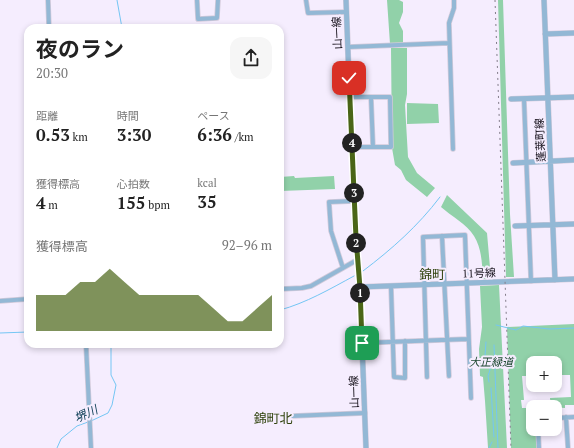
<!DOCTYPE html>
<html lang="ja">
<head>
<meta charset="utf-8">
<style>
  :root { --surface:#fff; --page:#f6f6f6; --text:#222; --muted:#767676; --accent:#4a6517 }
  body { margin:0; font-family:"PT Serif","Noto Sans JP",serif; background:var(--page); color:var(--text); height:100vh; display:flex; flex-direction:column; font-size:15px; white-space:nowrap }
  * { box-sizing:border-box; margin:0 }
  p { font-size:13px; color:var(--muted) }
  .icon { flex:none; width:22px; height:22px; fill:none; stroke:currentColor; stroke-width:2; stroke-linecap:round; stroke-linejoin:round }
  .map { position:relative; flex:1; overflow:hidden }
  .sheet { position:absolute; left:24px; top:24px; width:260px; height:324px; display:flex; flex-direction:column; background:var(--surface); border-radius:12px; box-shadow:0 2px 6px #0003 }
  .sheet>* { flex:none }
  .fabs { position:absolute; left:526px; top:356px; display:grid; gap:8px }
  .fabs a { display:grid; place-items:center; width:36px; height:36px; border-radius:8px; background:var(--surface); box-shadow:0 2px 6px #0003; font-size:20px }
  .pin { position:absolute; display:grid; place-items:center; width:34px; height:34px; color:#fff; margin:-17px; border-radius:8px; box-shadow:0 2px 6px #0006 }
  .km { position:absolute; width:20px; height:20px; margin:-10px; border-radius:50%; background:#222; color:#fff; font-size:11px; line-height:20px; text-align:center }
  .round { display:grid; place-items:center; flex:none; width:42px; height:42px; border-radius:12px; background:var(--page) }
  .headline { display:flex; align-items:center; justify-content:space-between; height:68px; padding:0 12px }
  h1 { font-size:22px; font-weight:700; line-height:30px }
  .metrics { display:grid; grid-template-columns:repeat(3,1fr); gap:6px; height:68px; padding:4px 12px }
  .metrics div { display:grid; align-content:center }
  .metrics b { font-size:17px; font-weight:700 }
  .metrics small { font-size:11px; font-weight:400 }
  .metrics p { font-size:11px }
  .chart { height:112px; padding:8px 12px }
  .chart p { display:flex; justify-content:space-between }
  .chart svg { width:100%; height:72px; margin-top:4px; fill:var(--accent); opacity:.7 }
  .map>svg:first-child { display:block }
</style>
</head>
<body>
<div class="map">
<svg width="574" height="448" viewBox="0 0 574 448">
  <rect width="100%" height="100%" fill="#f5edfe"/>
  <!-- green -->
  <path fill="#91d1a9" d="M387 0H399L403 2V12L399 23 403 31V43L390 44Z
    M498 0H503L510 214 514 277H506Z
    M391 48H407V94L405 105 408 157 417 173 435 188 427 197 406 180 401 170 395 165 392 148Z
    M407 103 438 104 439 123 407 124Z
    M294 176 295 178 334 176 335 189 280 191V177Z
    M447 195 487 233 491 279H483C482 264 482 249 474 236 467 224 451 216 441 207Z
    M499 285 507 448H488L485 401 483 377 480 376 479 349 482 327 480 286Z
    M574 324V405H565V408L551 407 550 398 571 397 570 375H555V363H533V376H522L524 400H521L522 408H533V429H537L538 448H511L507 327Z"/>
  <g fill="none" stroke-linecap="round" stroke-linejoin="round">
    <!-- stream -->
    <path stroke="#74c6f4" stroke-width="1" d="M117 0 122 28
      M363 271C392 249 418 226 440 197
      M280 310C306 303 330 289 354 276
      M496 325 516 330 523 326 549 329 574 328
      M0 333 28 332
      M486 342 485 356 490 363V370L488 376 489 382
      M494 345 498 448
      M491 388 494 437
      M91 421 108 413 112 405 116 385 111 375V344
      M57 448 61 439 77 426 88 422
      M489 448 492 442"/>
    <defs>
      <path id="minor" d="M48 0 49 28
        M197 0 198 19 217 18 218 0
        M306 0 308 13 346 12
        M348 47 449 43
        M350 97H390L391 147H352
        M371 97 373 147
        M524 99 531 281
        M453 149 449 23 454 8V0
        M442 236 449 376
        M343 268 331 231 329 202 354 201
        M391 286 394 377 405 378V341
        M280 289 302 288 311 286 357 260
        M0 301 28 299
        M362 343 468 339
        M86 344 91 448
        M427 377 423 237 465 235 471 398
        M292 416 365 413
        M566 417 568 448
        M555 418 574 417
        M538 429 539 448"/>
      <path id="tertiary" d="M346 0 355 238 360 287 362 343 366 448
        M544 0 555 280
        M545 34 574 33
        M511 99 574 97
        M513 163 574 160
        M515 226 574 224
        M360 287 574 279"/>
    </defs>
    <!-- minor casing -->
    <use href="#minor" stroke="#d2cada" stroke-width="5.5"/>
    <!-- tertiary casing -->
    <use href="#tertiary" stroke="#d2cada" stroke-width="6"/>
    <!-- minor -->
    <use href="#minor" stroke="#93b8d5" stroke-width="4"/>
    <!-- tertiary -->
    <use href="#tertiary" stroke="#93b8d5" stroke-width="5"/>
    <!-- rail -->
    <path stroke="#837d8a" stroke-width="1" stroke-dasharray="2 4" stroke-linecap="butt" d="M495 0 511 448"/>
  </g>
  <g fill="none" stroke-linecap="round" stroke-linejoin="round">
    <defs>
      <path id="route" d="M349 78 356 238 360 288 362 343"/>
    </defs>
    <!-- route casing -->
    <use href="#route" stroke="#fff" stroke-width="8"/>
    <!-- route -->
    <use href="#route" stroke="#4a6517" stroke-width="5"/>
  </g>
  <g text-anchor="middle" stroke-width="4" stroke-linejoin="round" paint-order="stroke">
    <!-- street labels -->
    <g font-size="11" fill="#18131d" stroke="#f5edfe">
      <text transform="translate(337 33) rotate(-93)" y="4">山一線</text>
      <text transform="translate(540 140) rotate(-93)" y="4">蓬莱町線</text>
      <text transform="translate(479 273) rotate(-2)" y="4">11号線</text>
      <text transform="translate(354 392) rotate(-92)" y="4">山一線</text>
    </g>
    <!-- park labels -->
    <g font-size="11" font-style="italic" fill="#1d4830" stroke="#f5edfe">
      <text x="491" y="366">大正緑道</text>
    </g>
    <!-- water labels -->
    <g font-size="12" font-style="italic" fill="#114058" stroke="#f5edfe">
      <text transform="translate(86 414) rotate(-25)" y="4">堺川</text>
    </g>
    <!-- quarter labels -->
    <g font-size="13" fill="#2e410b" stroke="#f5edfe">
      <text x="432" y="279">錦町</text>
      <text x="273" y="423">錦町北</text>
    </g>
  </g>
</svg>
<div class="fabs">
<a>+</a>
<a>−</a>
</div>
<div class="pin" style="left:362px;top:343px;background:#1e9e55"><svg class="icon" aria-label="arrive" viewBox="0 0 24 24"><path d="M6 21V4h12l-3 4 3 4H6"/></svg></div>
<div class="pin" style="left:349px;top:78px;background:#d93025"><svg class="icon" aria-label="check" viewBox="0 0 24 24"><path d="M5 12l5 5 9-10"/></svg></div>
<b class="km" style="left:360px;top:293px">1</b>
<b class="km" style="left:356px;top:243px">2</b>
<b class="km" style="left:354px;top:193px">3</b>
<b class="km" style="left:352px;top:143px">4</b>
<section class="sheet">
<div class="headline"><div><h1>夜のラン</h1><p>20:30</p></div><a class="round"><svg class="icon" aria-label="share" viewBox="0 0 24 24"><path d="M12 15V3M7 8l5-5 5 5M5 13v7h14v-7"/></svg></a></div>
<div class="metrics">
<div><p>距離</p><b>0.53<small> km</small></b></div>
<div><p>時間</p><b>3:30</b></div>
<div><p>ペース</p><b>6:36<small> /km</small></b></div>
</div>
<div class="metrics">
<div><p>獲得標高</p><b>4<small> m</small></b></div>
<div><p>心拍数</p><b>155<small> bpm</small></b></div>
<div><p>kcal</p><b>35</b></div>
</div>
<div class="chart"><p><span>獲得標高</span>92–96 m</p>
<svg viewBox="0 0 160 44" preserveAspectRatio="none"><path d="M0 44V22L10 22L20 22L30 14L40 14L50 6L60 14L70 22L80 22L90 22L100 22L110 22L120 30L130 38L140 38L150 30L160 22V44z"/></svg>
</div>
</section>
</div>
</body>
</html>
